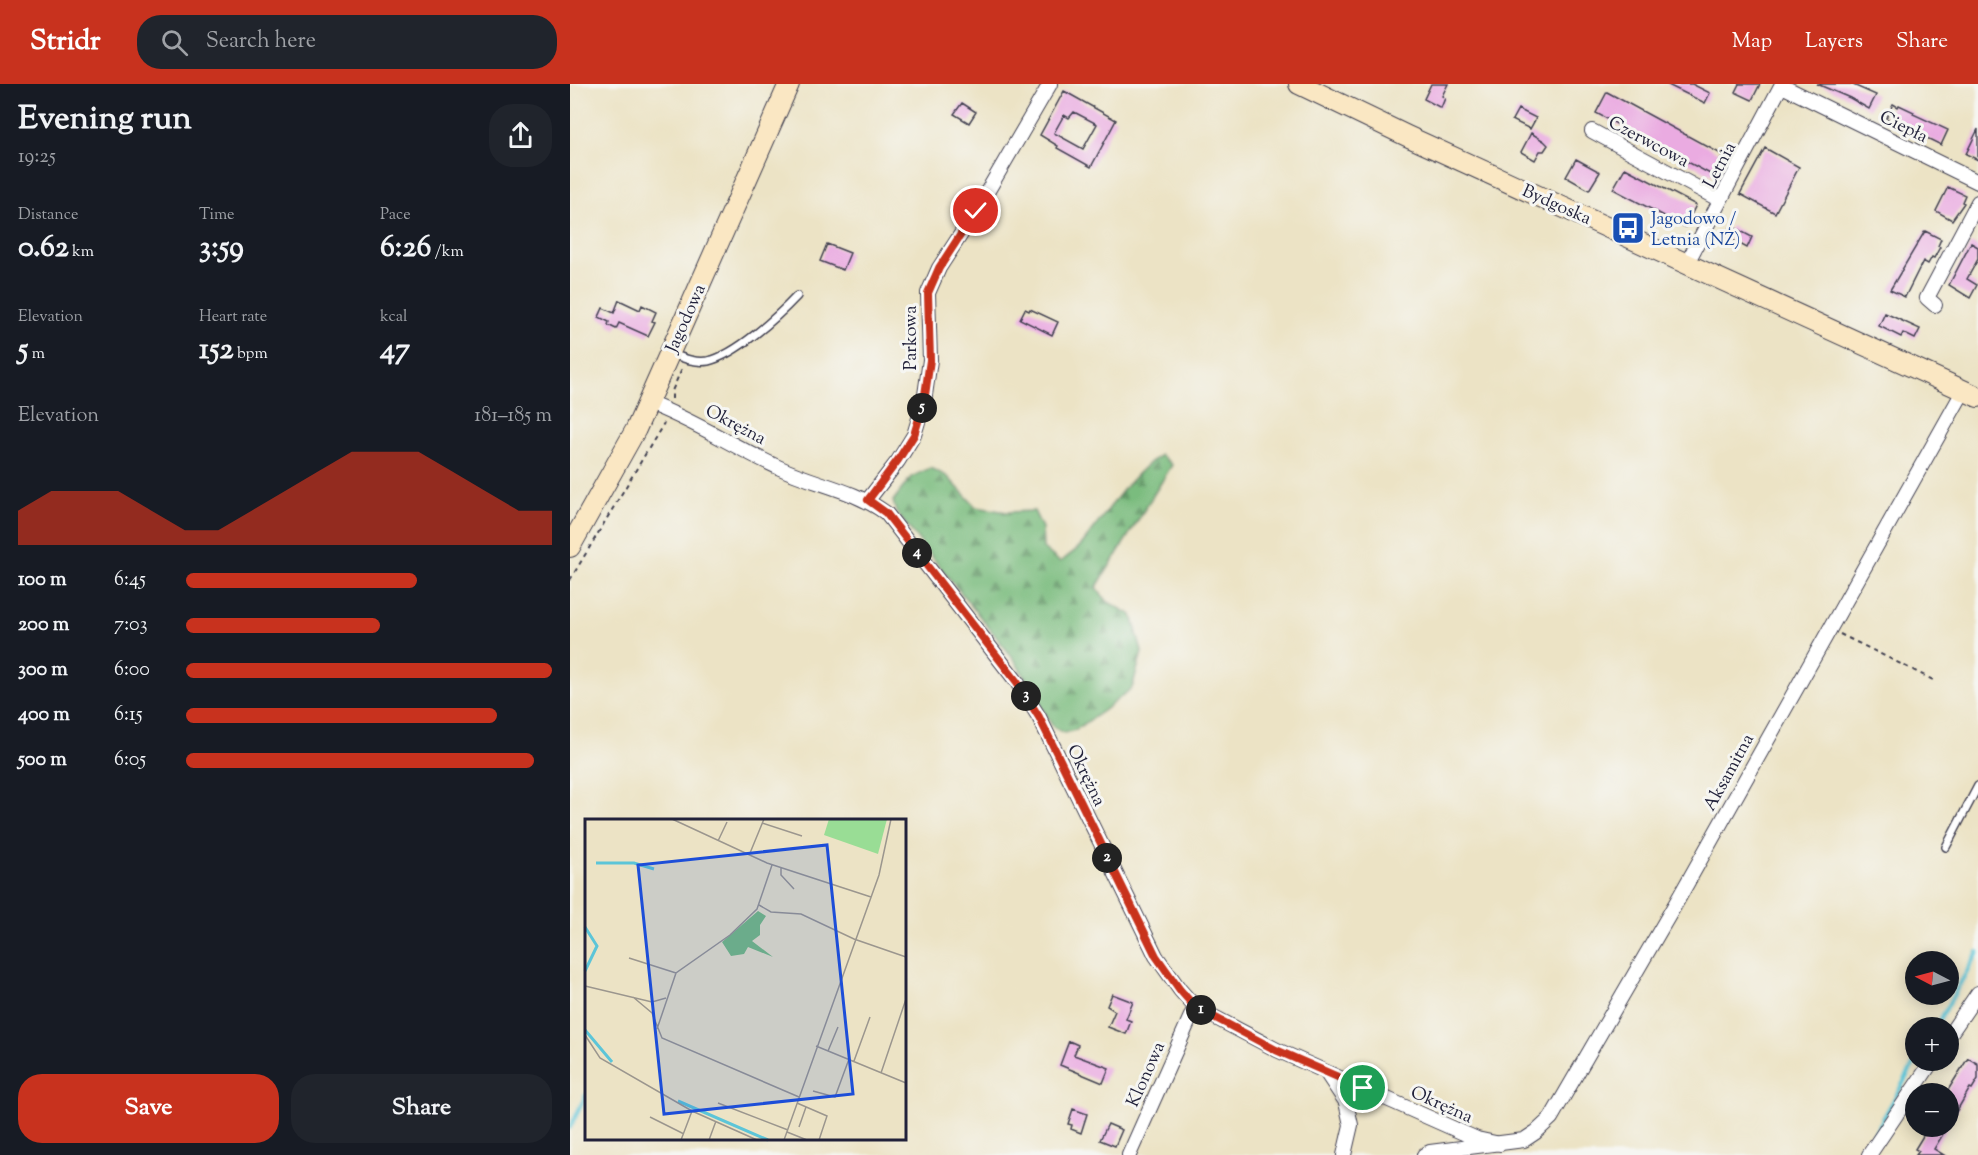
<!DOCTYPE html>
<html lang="en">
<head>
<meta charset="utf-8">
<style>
  :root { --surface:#171b24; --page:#20242c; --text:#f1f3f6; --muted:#9ea1a6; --accent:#c8321e }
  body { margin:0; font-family:"Sorts Mill Goudy",serif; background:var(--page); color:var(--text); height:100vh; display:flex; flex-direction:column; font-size:22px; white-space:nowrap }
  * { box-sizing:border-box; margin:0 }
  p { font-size:20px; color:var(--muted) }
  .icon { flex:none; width:33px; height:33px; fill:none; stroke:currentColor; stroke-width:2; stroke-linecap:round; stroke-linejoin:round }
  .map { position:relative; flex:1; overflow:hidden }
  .side { display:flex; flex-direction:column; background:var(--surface); width:570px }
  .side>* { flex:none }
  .needle { width:39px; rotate:276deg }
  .buttons { position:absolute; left:1335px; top:867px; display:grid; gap:12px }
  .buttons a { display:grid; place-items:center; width:54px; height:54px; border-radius:50%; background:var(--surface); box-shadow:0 3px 15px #0003; font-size:30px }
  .pin { position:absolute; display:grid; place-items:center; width:51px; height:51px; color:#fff; margin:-26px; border:3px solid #fff; border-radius:50%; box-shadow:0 2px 6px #0007 }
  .km { position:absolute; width:30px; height:30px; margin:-15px; border-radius:50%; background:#222; color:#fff; font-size:16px; line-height:30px; text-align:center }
  .round { display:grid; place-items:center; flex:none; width:63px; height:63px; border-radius:24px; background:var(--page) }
  .head { display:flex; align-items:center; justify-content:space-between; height:102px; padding:0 18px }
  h1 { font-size:33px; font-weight:700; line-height:45px }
  .metrics { display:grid; grid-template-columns:repeat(3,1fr); gap:9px; height:102px; padding:6px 18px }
  .metrics div { display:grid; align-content:center }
  .metrics b { font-size:30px; font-weight:700 }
  .metrics small { font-size:16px; font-weight:400 }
  .metrics p { font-size:16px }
  .chart { height:168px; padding:12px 18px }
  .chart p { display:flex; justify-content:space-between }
  .chart svg { width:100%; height:108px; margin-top:6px; fill:var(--accent); opacity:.7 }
  .button { display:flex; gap:12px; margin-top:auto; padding:12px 18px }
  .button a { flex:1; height:69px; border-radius:24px; background:var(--accent); color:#fff; font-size:24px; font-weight:700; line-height:69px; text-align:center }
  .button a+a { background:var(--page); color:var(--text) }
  ul { padding:0 18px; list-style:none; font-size:20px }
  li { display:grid; grid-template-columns:96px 72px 1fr; align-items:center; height:45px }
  li i { height:15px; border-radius:8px; background:var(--accent) }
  header { display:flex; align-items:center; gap:36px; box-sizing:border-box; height:84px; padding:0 30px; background:var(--accent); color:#fff }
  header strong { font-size:28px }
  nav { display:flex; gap:33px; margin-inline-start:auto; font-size:21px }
  .search { width:420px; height:54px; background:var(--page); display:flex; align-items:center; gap:15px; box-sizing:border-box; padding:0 21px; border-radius:24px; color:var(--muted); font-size:22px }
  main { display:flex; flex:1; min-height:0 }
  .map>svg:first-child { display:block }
</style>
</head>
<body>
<header>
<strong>Stridr</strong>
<div class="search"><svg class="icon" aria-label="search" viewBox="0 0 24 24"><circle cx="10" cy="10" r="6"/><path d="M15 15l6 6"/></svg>Search here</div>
<nav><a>Map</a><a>Layers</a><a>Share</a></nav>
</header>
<main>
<section class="side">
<div class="head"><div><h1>Evening run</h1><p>19:25</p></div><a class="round"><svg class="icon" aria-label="share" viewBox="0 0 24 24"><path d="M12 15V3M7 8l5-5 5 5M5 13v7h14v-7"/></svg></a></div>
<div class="metrics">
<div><p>Distance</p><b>0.62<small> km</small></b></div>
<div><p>Time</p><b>3:59</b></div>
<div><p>Pace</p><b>6:26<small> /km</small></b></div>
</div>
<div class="metrics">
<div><p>Elevation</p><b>5<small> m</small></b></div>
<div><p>Heart rate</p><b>152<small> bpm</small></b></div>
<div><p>kcal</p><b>47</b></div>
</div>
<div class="chart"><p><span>Elevation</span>181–185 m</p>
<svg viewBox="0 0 160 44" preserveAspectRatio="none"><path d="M0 44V30L10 22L20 22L30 22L40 30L50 38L60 38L70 30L80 22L90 14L100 6L110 6L120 6L130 14L140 22L150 30L160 30V44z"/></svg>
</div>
<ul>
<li><b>100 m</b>6:45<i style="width:63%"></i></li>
<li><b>200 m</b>7:03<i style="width:53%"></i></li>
<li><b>300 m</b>6:00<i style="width:100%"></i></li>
<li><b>400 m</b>6:15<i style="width:85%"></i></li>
<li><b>500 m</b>6:05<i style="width:95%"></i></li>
</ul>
<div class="button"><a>Save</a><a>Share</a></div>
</section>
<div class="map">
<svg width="1408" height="1071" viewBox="0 0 1408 1071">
  <defs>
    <pattern id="forest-firs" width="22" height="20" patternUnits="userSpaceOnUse" patternTransform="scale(1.5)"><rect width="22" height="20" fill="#7abc7e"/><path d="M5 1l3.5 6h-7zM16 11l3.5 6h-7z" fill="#649868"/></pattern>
  </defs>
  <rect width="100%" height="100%" fill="#f6f6f2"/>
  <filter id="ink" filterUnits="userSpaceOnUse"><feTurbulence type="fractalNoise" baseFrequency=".0167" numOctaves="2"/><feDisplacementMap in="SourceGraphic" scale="12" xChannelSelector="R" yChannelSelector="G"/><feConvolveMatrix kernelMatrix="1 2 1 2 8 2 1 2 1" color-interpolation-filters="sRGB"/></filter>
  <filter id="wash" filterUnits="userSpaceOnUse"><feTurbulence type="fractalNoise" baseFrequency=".008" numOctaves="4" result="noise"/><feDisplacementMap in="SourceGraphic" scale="24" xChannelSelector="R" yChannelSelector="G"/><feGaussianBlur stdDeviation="1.35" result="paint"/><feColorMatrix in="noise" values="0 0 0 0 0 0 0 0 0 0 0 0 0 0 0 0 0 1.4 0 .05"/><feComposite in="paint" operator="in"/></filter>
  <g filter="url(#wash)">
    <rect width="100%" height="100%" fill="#ece3c5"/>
    <!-- forest -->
    <path fill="url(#forest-firs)" stroke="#4e6f5c" stroke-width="1.5" d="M591 371 602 381 526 504 538 518 562 531 572 568 562 604 533 627 505 646 494 649 483 643 444 575 326 428 323 417 341 393 360 384 377 392 406 423 437 428 464 427 472 444 473 464 490 478C498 472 506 467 512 460 536 431 559 390 591 371Z"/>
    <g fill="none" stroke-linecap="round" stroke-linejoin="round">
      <!-- stream -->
      <path stroke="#5cc5d8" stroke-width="4" d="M1365 944 1408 868
        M0 1044 16 1011
        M1290 1071 1299 1060 1346 976"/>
    </g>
    <g id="blocks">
      <!-- building -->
      <path fill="#eaabe1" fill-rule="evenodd" d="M861 0H878L872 12 875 14 871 24 854 15Z
        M1096 0H1122L1140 9 1135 19Z
        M1169 0H1190L1182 16 1165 8Z
        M1247 0H1281L1306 11 1299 25 1280 14Z
        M494 7 546 36 521 83 487 64 488 62 470 51ZM504 28 527 40 513 65 484 49 494 31 499 34Z
        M1037 8 1153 71 1142 91 1026 29Z
        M392 19 406 28 399 39 384 30Z
        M1323 20 1328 23 1329 21 1344 28 1343 30 1378 46 1371 61 1316 34Z
        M948 25 966 34 960 45 942 36Z
        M1408 45V76L1396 70Z
        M961 49 974 57 978 61 974 67H970L965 76 951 68Z
        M1195 64 1229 83 1205 129 1170 110Z
        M1006 75 1030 88 1019 106 996 93Z
        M1055 84 1126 121 1115 143 1043 105Z
        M1378 103 1395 111 1392 118 1394 119 1382 136 1366 127Z
        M1161 142 1182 153 1177 164 1155 152Z
        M1355 147 1371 155 1368 162 1370 163 1364 174 1362 173 1358 180 1353 177 1335 213 1320 206Z
        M1401 159 1408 163V175L1397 195 1407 201 1400 214 1379 201Z
        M257 160 280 169 273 186 250 177Z
        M49 216 70 226 72 221 86 228 82 237 85 238 78 252 49 239 46 245 38 241 39 238 29 233 33 224 44 229Z
        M455 225 459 227 460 225 488 238 482 251 450 235Z
        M1315 229 1350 245 1345 255 1333 249 1331 253 1309 242Z
        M542 910 563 918 556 935 561 937 556 950 538 943 545 927 537 922Z
        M499 957 508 961 504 971 539 984 533 999 490 981Z
        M1398 974 1408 980V995L1402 1005 1400 1004 1378 1042V1006Z
        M503 1025 517 1030 511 1049 501 1045 502 1041 498 1040Z
        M538 1040 552 1046 545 1062 530 1056Z
        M1359 1042H1378L1364 1065 1374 1071H1346L1349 1067 1345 1065Z"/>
    </g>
  </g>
  <g filter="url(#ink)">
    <use href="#blocks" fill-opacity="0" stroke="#403f50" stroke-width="1.5"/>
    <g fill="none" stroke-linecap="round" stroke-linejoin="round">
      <defs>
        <path id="lane" d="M102 270C113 274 125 279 138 277 166 271 207 233 227 212
          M1376 763 1408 702"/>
        <path id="street" d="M1212 2 1408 98
          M1022 47 1150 116
          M1117 179 1212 0
          M1365 221 1357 214 1408 118
          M78 319C124 336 165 364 210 384 247 401 282 405 316 429L447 598 469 633 586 872 610 906 625 923 707 966 907 1055 930 1060
          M298 416 328 377 344 351 354 318 360 276 358 209 369 184 406 127 480 0
          M1378 953 1408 909
          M756 988 776 1018 781 1041 774 1071
          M559 1071 625 923
          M854 1071 860 1068 954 1056 966 1048 981 1034 1106 819 1394 306
          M1299 1071 1363 976"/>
        <path id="secondary" d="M729 0 837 52 1408 313
          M0 463 66 345 219 0"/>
      </defs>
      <!-- lane casing -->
      <use href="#lane" stroke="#403f50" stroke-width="10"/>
      <!-- street casing -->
      <use href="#street" stroke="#403f50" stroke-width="16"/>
      <!-- secondary casing -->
      <use href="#secondary" stroke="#403f50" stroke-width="22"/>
      <!-- path -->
      <path stroke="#403f50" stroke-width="2" stroke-dasharray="4.5 4.5" stroke-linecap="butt" d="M102 315V307L112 284
        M0 496 94 339
        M1270 550 1363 596"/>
      <!-- lane -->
      <use href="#lane" stroke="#fff" stroke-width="7"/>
      <!-- street -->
      <use href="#street" stroke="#fff" stroke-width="14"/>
      <!-- secondary -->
      <use href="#secondary" stroke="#fae7c3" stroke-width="20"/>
    </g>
  </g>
  <g fill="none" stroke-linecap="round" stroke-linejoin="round" filter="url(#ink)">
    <defs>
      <path id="route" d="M406 127 369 184 358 209 360 276 354 318 344 351 328 376 298 416 316 429 447 598 469 633 586 872 610 906 625 923 706 966 793 1004"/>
    </defs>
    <!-- route casing -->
    <use href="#route" stroke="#fff" stroke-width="12"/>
    <!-- route -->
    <use href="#route" stroke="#c8321e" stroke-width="8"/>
  </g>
  <!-- icons -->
  <defs>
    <symbol id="bus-square" viewBox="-11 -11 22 22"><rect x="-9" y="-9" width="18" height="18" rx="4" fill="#1a4fb4" stroke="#f6f6f2"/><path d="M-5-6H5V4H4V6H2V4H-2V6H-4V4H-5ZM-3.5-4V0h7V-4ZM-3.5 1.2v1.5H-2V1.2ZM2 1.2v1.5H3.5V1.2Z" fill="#fff"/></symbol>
  </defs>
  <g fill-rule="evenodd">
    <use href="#bus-square" x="1039" y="125" width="38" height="38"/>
  </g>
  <g text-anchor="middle" stroke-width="6" stroke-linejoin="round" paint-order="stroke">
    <!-- street labels -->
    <g font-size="18" fill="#22223b" stroke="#f6f6f2">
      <text transform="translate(1334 42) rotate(26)" y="6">Ciepła</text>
      <text transform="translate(1079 57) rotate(28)" y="6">Czerwcowa</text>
      <text transform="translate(1149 81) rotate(-62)" y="6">Letnia</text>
      <text transform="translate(987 120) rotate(24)" y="6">Bydgoska</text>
      <text transform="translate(115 234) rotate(-66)" y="6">Jagodowa</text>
      <text transform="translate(340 254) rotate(-90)" y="6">Parkowa</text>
      <text transform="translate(166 340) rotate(28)" y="6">Okrężna</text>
      <text transform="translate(1158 688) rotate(-61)" y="6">Aksamitna</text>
      <text transform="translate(517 691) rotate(64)" y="6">Okrężna</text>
      <text transform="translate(575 990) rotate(-66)" y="6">Klonowa</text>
      <text transform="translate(872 1020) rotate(24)" y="6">Okrężna</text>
    </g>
    <!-- transit labels -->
    <g font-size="18" fill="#164399" stroke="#f6f6f2" text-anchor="start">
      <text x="1081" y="140">Jagodowo /<tspan x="1081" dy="21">Letnia (NŻ)</tspan></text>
    </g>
  </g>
  <!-- overview -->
  <g transform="translate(15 735)">
    <rect width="321" height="321" fill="#ece3c5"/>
    <path d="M244 0H302L293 35 239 16Z" fill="#99dd95"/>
    <path d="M173 92 181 97 175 106V116L167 122 188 138 163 128 159 135 146 137 137 123Z" fill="#7abc7e"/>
    <path fill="none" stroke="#5cc5d8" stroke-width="3" d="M11 44H49L69 50M0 108 12 127 0 152M0 211 27 243M93 282 183 321"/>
    <path fill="none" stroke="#9b968e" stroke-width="1.5" d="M87 0 182 44 286 78M177 4 217 17M133 22 142 3M165 34 179 0M196 49V56L209 70M174 86 186 93 216 95 269 120 321 138M44 139 91 154M0 167 67 183 81 179M48 178 67 194 77 219 214 278M72 210 91 154 145 116 172 90 187 46M0 216 15 239 107 292 172 321M231 227 321 264M243 232 253 208M269 242 285 198M296 254 321 180M228 272 250 278 264 240M133 284 203 311M212 284 242 297 234 321M65 298 99 315M214 308 221 288M202 313 222 321M96 321 107 292M124 321 131 302M199 321 294 56 306 0"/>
    <path fill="#1d4ed8" fill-opacity="0.15" stroke="#1d4ed8" stroke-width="3" d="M242 26 268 275 79 295 53 46Z"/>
    <rect width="321" height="321" fill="none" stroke="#22223b" stroke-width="3"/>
  </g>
</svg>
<div class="buttons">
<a><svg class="needle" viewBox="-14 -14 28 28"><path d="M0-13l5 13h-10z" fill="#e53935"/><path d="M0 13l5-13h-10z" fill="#9ea1a6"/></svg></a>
<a>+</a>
<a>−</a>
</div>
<div class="pin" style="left:793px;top:1004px;background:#1e9e55"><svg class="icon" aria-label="arrive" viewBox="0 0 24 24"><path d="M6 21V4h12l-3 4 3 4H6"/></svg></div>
<div class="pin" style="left:406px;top:127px;background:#d93025"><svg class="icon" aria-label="check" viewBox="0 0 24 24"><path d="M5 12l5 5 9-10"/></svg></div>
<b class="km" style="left:631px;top:926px">1</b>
<b class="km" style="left:537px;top:774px">2</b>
<b class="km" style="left:456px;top:612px">3</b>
<b class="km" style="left:347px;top:469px">4</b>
<b class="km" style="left:352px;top:324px">5</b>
</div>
</main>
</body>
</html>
